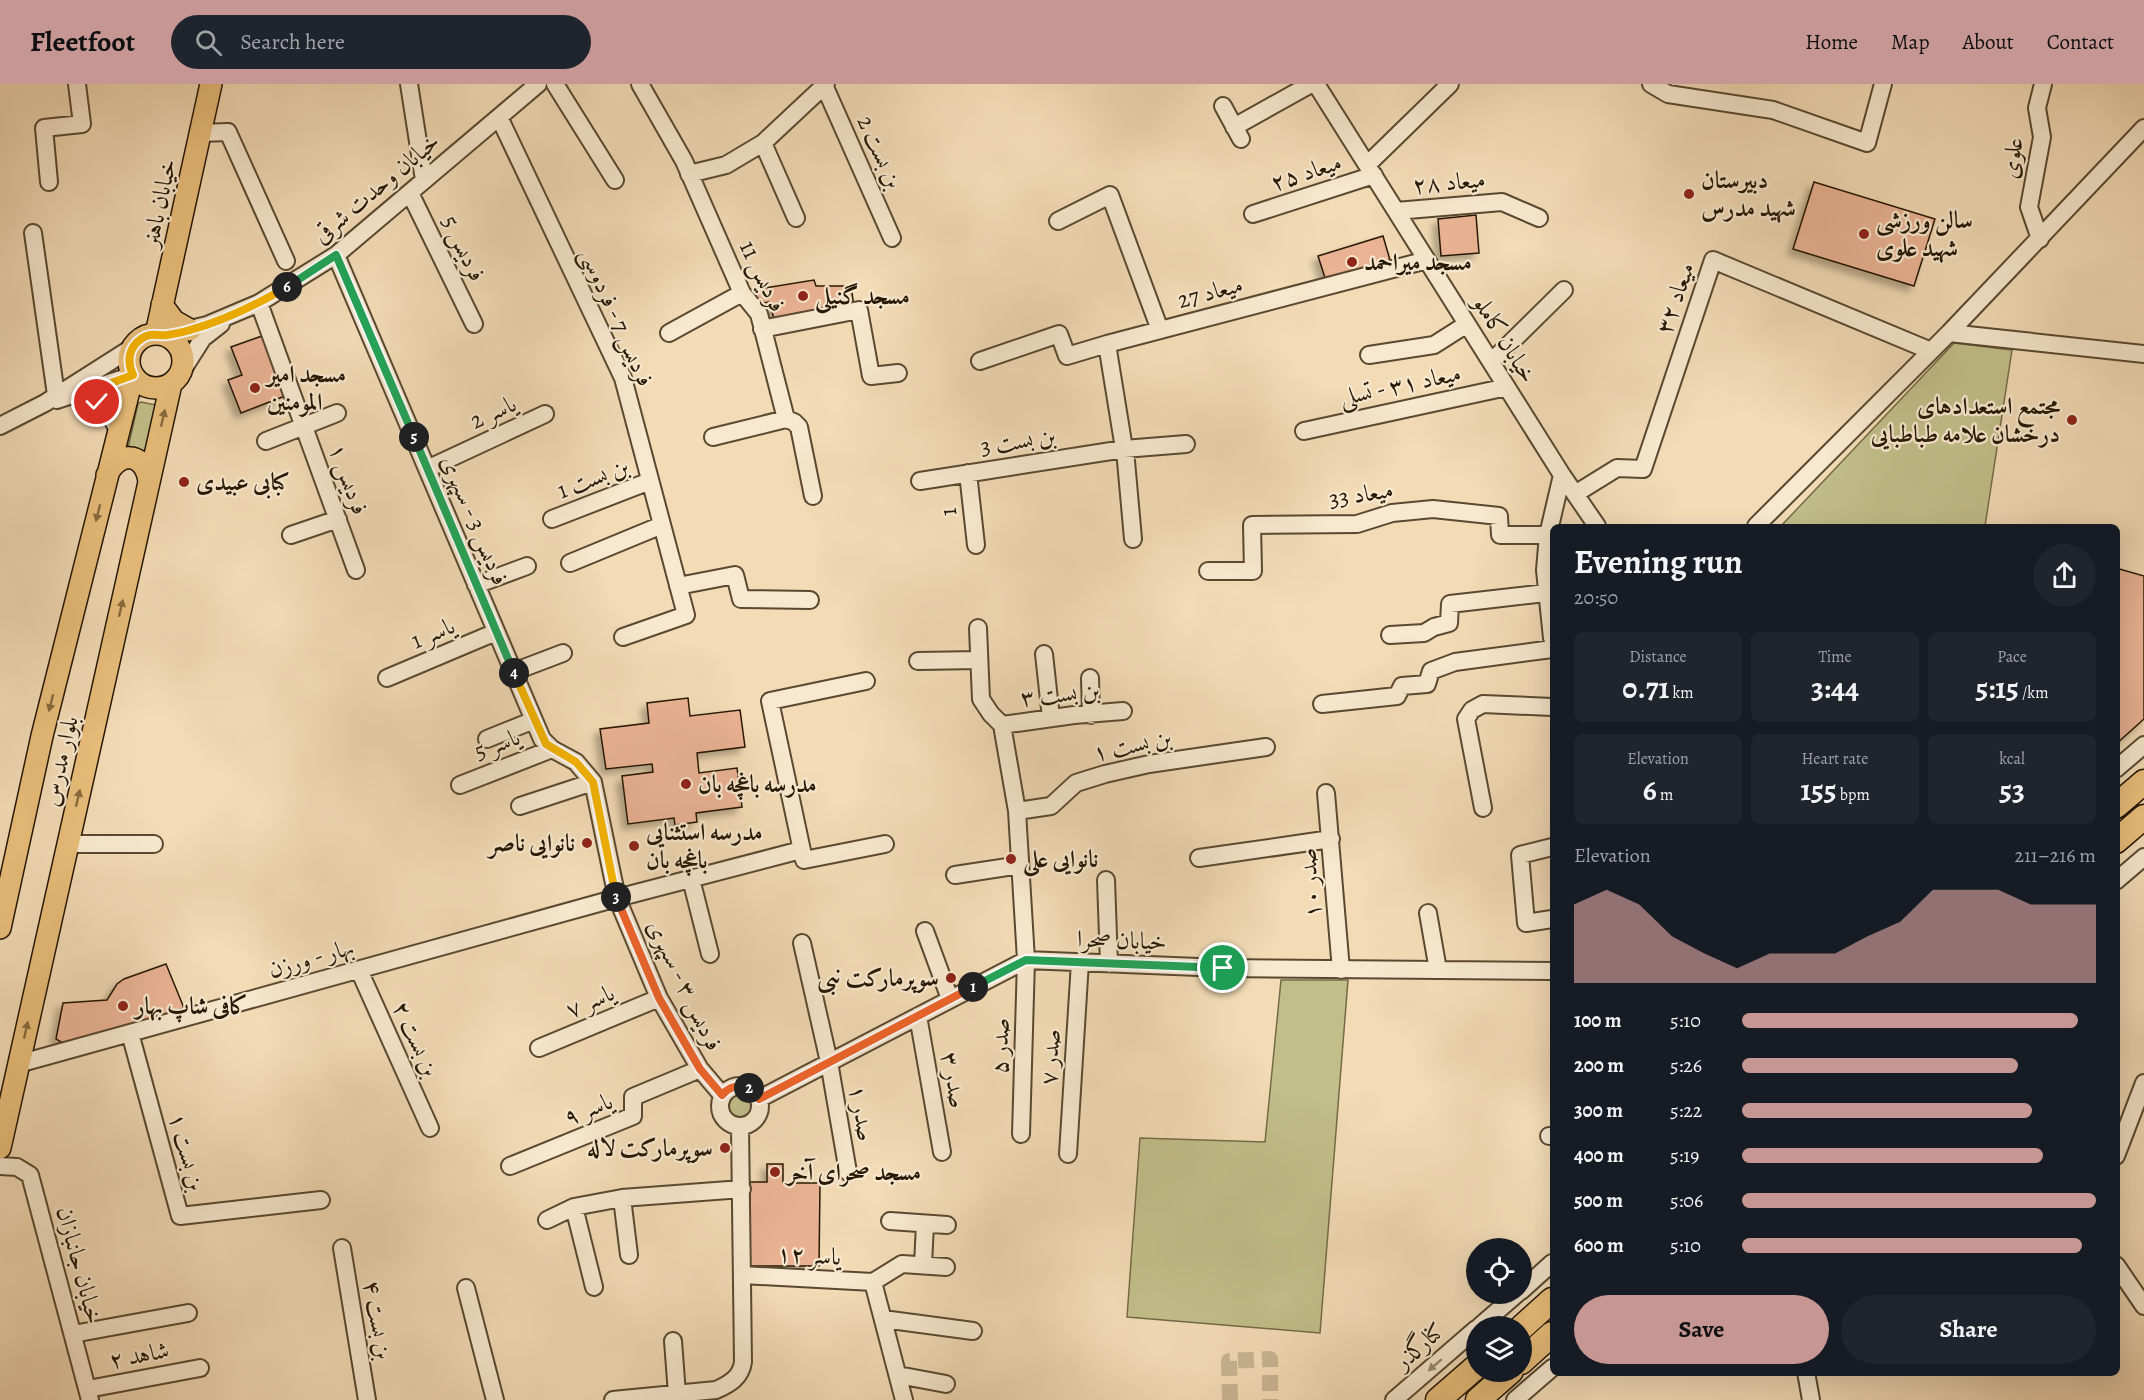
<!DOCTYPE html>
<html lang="en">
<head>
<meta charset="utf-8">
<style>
  :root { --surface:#171b24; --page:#20242c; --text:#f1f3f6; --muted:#9ea1a6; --accent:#c59692 }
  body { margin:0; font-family:Alegreya,Amiri,serif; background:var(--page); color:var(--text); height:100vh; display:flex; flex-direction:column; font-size:22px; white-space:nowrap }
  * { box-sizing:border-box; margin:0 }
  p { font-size:20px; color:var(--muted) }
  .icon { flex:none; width:33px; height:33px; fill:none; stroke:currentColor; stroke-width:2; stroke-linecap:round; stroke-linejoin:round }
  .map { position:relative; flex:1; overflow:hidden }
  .drawer { position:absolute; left:1550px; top:440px; width:570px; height:852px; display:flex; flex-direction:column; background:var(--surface); border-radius:9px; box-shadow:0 6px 24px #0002 }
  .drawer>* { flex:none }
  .controls { position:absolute; left:1466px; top:1154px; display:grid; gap:12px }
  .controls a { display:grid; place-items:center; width:66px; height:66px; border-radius:50%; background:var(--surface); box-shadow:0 6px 24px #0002; font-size:30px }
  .pin { position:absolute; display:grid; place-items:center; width:51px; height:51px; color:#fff; margin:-26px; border:3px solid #fff; border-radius:50%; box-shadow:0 2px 6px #0007 }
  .km { position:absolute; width:30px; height:30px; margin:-15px; border-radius:50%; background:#222; color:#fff; font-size:16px; line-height:30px; text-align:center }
  .round { display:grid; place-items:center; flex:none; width:63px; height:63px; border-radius:32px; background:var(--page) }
  .headline { display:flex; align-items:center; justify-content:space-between; height:102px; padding:0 24px }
  h1 { font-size:33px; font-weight:700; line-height:45px }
  .metrics { display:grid; grid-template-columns:repeat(3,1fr); gap:9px; height:102px; padding:6px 24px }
  .metrics div { display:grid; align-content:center; border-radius:9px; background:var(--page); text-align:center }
  .metrics b { font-size:30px; font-weight:700 }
  .metrics small { font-size:16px; font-weight:400 }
  .metrics p { font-size:16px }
  .chart { height:168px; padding:12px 24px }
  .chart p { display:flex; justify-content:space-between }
  .chart svg { width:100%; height:108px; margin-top:6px; fill:var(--accent); opacity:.7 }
  .primary-button { display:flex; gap:12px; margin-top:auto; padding:12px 24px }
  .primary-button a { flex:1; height:69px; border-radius:36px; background:var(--accent); color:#111; font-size:24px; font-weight:700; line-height:69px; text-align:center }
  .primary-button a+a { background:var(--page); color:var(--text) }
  ul { padding:0 24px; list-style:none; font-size:20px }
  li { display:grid; grid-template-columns:96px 72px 1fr; align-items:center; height:45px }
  li i { height:15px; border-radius:8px; background:var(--accent) }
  header { display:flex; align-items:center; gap:36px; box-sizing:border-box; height:84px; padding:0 30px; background:var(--accent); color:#111 }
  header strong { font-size:28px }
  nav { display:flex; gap:33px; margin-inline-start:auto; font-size:21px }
  .search { width:420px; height:54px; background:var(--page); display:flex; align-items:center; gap:15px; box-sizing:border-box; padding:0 21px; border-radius:33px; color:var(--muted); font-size:22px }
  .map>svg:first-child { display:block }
</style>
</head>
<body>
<header>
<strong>Fleetfoot</strong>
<div class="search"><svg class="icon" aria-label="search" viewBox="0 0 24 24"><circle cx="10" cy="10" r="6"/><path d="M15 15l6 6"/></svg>Search here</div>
<nav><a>Home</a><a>Map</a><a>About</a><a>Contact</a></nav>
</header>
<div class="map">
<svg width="2144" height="1316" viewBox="0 0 2144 1316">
  <defs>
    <filter id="shadow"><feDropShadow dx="-5.5" dy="5.5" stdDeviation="3" flood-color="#0004"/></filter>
  </defs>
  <rect width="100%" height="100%" fill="#f2dbb5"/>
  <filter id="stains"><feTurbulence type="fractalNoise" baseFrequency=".00333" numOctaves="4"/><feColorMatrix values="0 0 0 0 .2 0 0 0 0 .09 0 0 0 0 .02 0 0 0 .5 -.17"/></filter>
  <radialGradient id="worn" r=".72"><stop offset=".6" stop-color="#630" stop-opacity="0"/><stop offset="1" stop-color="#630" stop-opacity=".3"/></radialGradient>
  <!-- green -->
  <path fill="#c1be89" stroke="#746b47" stroke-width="1.5" d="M1954 259 2012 266 1985 442H1781Z
    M141 318 156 321 147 373 127 368 138 320Z
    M1281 896H1348L1320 1249 1127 1233 1140 1054 1265 1058Z
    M725 1022a14 14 0 1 1 28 0a14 14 0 1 1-28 0Z"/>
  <!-- building -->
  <path fill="#eab394" stroke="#261805" stroke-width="1.5" filter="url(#shadow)" d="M1814 98 1935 135 1914 202 1793 165Z
    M1476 131 1479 169 1441 172 1438 135Z
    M1383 152 1390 176 1378 180 1379 184 1327 200 1318 172Z
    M814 196 816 202H851L854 223 775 238 769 218 757 220 753 206Z
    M262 252 285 312 241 329 228 296 242 291 231 263Z
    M2116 484 2144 492V635L2116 660Z
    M688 614 690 632 740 626 745 663 697 669 699 689 737 684 742 723 696 729 697 738 675 741 674 734 628 740 622 692 653 688 652 680 606 685 600 645 649 639 647 619Z
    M166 880 184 924 66 961 56 955 63 919 107 916 117 900 124 895Z
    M767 1080H783V1099H820L819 1182H750V1098H767Z"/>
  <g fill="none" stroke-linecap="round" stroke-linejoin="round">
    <!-- minor-tunnel -->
    <path stroke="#c9b492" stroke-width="16" stroke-dasharray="16 8" stroke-linecap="butt" d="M1230 1316 1229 1277 1270 1275V1316"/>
    <defs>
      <path id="minor" d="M409 0 424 96
        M555 0 615 96
        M640 0 684 77 742 209 759 230 786 335 794 338 799 343 813 412
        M1316 0 1562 391 1597 442
        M1651 0 1668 10 1773 26 1867 59 1883 0
        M824 1 892 154
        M1223 22 1241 55
        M499 33 623 294 686 531 623 553
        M1234 43 1311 0
        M200 49 228 48 286 177
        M763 59 796 134
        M1367 81 1450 0
        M689 90 726 81 763 59 826 0
        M49 98 44 44 82 40 77 0
        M410 109 474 240
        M1396 127 1502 118 1539 134
        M1253 130 1374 91
        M1058 137 1110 111 1160 246
        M33 149 56 311
        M2040 155 2029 123 2042 53 2037 24 2043 0
        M336 171 542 655 552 665 576 678 593 698 617 814 659 914 700 985 722 1011
        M259 219 356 486
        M762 245 859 226 871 292 898 289
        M669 249 742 209
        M1949 249 2144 270
        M165 251 207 241 259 219 336 171 538 0
        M1369 271 1434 261 1467 240
        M980 277 1059 250 1067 272 1107 260
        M1491 278 1564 206
        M182 287 203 254 221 240
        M81 310C100 318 110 327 118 347
        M57 316 133 291
        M0 342 45 319 133 263
        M1304 347 1507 303
        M713 353 786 335
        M266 357 337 329
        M427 385 545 330
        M968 389 976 461
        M920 397 1124 365 1186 360
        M1575 410 1617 384 1643 385 1713 176 1931 267
        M552 435 650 397
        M1756 442 1949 249 2144 44
        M291 451 338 435
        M1133 455 1126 377 1107 260 1427 176
        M570 479 662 441
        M1208 487H1253L1252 441 1357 440 1392 429 1433 425 1499 432 1500 451H1548
        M476 501 527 482
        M678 502 735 491 741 515 810 516
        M978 544 981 615 991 630 1002 641 1017 727 1026 876 1021 1050
        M1390 551 1424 549 1434 543 1449 539 1450 520 1546 509
        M1552 554 1545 486 1548 451 1562 391
        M1044 570 1051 634
        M918 577 979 576
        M513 588 563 569
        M387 594 496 548
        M1090 594 1091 631
        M866 597 770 617 804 776 885 760
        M1322 620 1397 612 1402 602 1427 600 1431 587 1455 578 1552 565
        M1002 641 1074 631 1123 627
        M487 655 534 636
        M2116 685 2144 661
        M460 701 552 665
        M1326 709 1341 886
        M520 722 593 698
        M1483 724 1466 635 1472 626 1483 620 1552 623
        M1017 727 1051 722 1076 699 1105 690 1149 680 1266 663
        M68 760H154
        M1552 763 1520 771 1526 839 1552 835
        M1199 774 1331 755
        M955 791 1020 781
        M691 795 710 870
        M1106 796 1109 880
        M2116 797 2144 773
        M1428 829 1438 886
        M925 847 950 915
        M802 859 829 978 848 1088
        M359 886 430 1044
        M918 932 942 1068
        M130 949 180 1132 321 1116
        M539 964 659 914
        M18 980 617 814 801 766
        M720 1022a20 20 0 1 1 40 0a20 20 0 1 1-40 0Z
        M759 1015 1026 876 1223 884 1552 887
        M1549 1052H1552
        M1068 1070 1080 878
        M2116 1072 2144 999
        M0 1082 17 1083 30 1091 90 1316
        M510 1082 633 1032V1013L700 985
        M622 1114 629 1171
        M574 1123 594 1203
        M547 1136 574 1123 622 1114 742 1105
        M890 1137 947 1141
        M342 1164 367 1316
        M923 1181 925 1140
        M2116 1181 2144 1222
        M742 1191 873 1198 904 1316
        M873 1198 902 1180 946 1183
        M466 1204 495 1316
        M1521 1207 1552 1179
        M883 1235 973 1247
        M1480 1242 1518 1209
        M73 1250 188 1229
        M673 1257 677 1310
        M1806 1288 1811 1316
        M898 1291 946 1300
        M88 1305 200 1284
        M613 1316 716 1306C730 1300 741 1293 743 1278L740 1042
        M1394 1316 1476 1245
        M1515 1316 1552 1284"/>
      <path id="major" d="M162 221 174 237 190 246
        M129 277a27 27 0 1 1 54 0a27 27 0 1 1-54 0Z
        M156 250 211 0
        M107 391C120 364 147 370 149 399
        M0 844 42 652 133 291
        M0 1064 171 300"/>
      <path id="highway" d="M2116 722 2144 698
        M2116 757 2144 733
        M1521 1244 1552 1216
        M1521 1278 1552 1250
        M1438 1316 1476 1283
        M1478 1316 1511 1287"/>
    </defs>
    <!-- minor casing -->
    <use href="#minor" stroke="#594931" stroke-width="20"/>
    <!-- major casing -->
    <use href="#major" stroke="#261805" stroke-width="24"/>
    <!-- highway casing -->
    <use href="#highway" stroke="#261805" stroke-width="27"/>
    <!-- minor -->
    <use href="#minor" stroke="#f7e8cf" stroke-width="16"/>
    <!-- major -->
    <use href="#major" stroke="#e9be7a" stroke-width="21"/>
    <!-- highway -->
    <use href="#highway" stroke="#e9be7a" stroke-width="24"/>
  </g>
  <!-- one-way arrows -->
  <defs><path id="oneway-solid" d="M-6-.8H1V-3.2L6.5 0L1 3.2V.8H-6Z" transform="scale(1.5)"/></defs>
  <g fill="#886b40">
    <use href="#oneway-solid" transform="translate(163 334) rotate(-77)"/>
    <use href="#oneway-solid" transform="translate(98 429) rotate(104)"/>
    <use href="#oneway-solid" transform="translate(121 524) rotate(-77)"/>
    <use href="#oneway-solid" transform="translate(51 619) rotate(104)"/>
    <use href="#oneway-solid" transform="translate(78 714) rotate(-77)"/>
    <use href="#oneway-solid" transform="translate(26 946) rotate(-77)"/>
  </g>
  <use fill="#998a74" href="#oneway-solid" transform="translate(1435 1281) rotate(139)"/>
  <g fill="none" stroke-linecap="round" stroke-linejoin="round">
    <defs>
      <path id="split-1" d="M973 903 1026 876 1223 884"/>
      <path id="split-2" d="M749 1004 759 1015 973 903"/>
      <path id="split-3" d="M616 813 659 914 700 985 722 1011C730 1002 738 1000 749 1004"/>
      <path id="split-4" d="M514 589 546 660 576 678 593 698 616 813"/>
      <path id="split-5" d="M414 353 514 589"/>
      <path id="split-6" d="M287 203 336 171 414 353"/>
      <path id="split-7" d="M97 318 81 310 133 291C127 278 128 264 141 255 150 248 158 252 167 251 175 250 183 248 190 246 224 237 256 221 287 203"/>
    </defs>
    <!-- split-1 casing -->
    <use href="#split-1" stroke="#fff" stroke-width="12"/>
    <!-- split-2 casing -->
    <use href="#split-2" stroke="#fff" stroke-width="12"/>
    <!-- split-3 casing -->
    <use href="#split-3" stroke="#fff" stroke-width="12"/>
    <!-- split-4 casing -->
    <use href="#split-4" stroke="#fff" stroke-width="12"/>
    <!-- split-5 casing -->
    <use href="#split-5" stroke="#fff" stroke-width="12"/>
    <!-- split-6 casing -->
    <use href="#split-6" stroke="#fff" stroke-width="12"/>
    <!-- split-7 casing -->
    <use href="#split-7" stroke="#fff" stroke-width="12"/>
    <!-- split-1 -->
    <use href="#split-1" stroke="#22a559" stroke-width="8"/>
    <!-- split-2 -->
    <use href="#split-2" stroke="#f0652b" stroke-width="8"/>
    <!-- split-3 -->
    <use href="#split-3" stroke="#f0652b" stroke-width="8"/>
    <!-- split-4 -->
    <use href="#split-4" stroke="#f5b400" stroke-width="8"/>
    <!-- split-5 -->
    <use href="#split-5" stroke="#22a559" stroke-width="8"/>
    <!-- split-6 -->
    <use href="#split-6" stroke="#22a559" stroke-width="8"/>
    <!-- split-7 -->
    <use href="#split-7" stroke="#f5b400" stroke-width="8"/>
  </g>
  <!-- markers -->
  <g fill="#8f2418" stroke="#f7e8cf" stroke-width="2">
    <circle cx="1689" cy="110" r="6"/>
    <circle cx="1864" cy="150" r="6"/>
    <circle cx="1352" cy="178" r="6"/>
    <circle cx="803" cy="212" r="6"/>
    <circle cx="255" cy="304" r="6"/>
    <circle cx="2072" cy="336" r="6"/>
    <circle cx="184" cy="398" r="6"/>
    <circle cx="686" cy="700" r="6"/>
    <circle cx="587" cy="759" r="6"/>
    <circle cx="634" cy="762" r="6"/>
    <circle cx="1011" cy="775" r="6"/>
    <circle cx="951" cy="894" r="6"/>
    <circle cx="123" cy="922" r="6"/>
    <circle cx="725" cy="1064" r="6"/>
    <circle cx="775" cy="1088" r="6"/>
  </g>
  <g text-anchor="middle" stroke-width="4.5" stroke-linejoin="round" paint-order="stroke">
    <!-- street labels -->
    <g font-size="24" fill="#261805" stroke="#f7e8cf">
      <text transform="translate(880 68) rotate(66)" y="8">بن بست 2</text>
      <text transform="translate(2012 74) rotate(-82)" y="8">علوی</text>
      <text transform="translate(1306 88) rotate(-18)" y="8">میعاد ۲۵</text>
      <text transform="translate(1449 98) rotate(-5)" y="8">میعاد ۲۸</text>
      <text transform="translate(376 104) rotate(-40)" y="8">خیابان وحدت شرقی</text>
      <text transform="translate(159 119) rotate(-78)" y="8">خیابان باهنر</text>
      <text transform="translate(464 164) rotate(64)" y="8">فردیس 5</text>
      <text transform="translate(763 192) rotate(64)" y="8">فردیس 11</text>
      <text transform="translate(1210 208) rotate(-15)" y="8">میعاد 27</text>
      <text transform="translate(1675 214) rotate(-71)" y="8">میعاد ۳۲</text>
      <text transform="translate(617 233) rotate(66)" y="8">فردیس 7 - فردوسی</text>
      <text transform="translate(1505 255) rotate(58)" y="8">خیابان کاملو</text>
      <text transform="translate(1400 301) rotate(-12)" y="8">میعاد ۳۱ - تسلی</text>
      <text transform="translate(493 328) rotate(-25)" y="8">یاسر 2</text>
      <text transform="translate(1018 357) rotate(-9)" y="8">بن بست 3</text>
      <text transform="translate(593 394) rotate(-21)" y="8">بن بست 1</text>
      <text transform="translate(349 395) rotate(70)" y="8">فردیس ۱</text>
      <text transform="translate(1361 410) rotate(-9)" y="8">میعاد 33</text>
      <text transform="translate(948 428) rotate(-96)" y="8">1</text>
      <text transform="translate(475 436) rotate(67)" y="8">فردیس 3 - سپهری</text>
      <text transform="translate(433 549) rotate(-23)" y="8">یاسر 1</text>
      <text transform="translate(1060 610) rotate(-6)" y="8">بن بست ۳</text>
      <text transform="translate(497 660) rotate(-21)" y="8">یاسر 5</text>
      <text transform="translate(1132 661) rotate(-12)" y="8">بن بست ۱</text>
      <text transform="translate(60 677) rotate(-77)" y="8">بلوار مدرس</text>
      <text transform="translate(1310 799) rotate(-95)" y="8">صدر ۱۰</text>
      <text transform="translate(1122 856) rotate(2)" y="8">خیابان صحرا</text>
      <text transform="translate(311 874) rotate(-16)" y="8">بهار - ورزن</text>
      <text transform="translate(685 901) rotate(64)" y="8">فردیس ۳ - سپهری</text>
      <text transform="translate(590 917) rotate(-23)" y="8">یاسر ۷</text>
      <text transform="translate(416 955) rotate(66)" y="8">بن بست ۲</text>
      <text transform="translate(1000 962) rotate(-89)" y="8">صدر ۵</text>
      <text transform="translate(1050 973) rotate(-86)" y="8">صدر ۷</text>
      <text transform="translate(954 996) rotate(80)" y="8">صدر ۳</text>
      <text transform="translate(588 1025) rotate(-22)" y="8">یاسر ۹</text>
      <text transform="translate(862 1029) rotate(80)" y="8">صدر ۱</text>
      <text transform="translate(187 1068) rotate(75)" y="8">بن بست ۱</text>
      <text transform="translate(809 1171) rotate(3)" y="8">یاسر ۱۲</text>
      <text transform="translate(80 1181) rotate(75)" y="8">خیابان جانبازان</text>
      <text transform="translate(378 1236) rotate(81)" y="8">بن بست ۴</text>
      <text transform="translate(1419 1262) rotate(-41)" y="8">کنارگذر</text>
      <text transform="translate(139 1271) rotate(-11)" y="8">شاهد ۲</text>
    </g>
    <!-- poi labels -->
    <g font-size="24" font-weight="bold" fill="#261805" stroke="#f7e8cf" text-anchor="start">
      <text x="1701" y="104">دبیرستان<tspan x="1701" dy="28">شهید مدرس</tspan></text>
      <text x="1876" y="144">سالن ورزشی<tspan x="1876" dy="28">شهید علوی</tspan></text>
      <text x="1364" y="186">مسجد میراحمد</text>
      <text x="815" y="220">مسجد گنیلی</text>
      <text x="267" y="298">مسجد امیر<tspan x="267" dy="28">المومنین</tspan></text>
      <text x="2060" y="330" text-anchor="end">مجتمع استعدادهای<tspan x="2060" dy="28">درخشان علامه طباطبایی</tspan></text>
      <text x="196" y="406">کبابی عبیدی</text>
      <text x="698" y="708">مدرسه باغچه بان</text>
      <text x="646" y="756">مدرسه استثنایی<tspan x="646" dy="28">باغچه بان</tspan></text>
      <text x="575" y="767" text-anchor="end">نانوایی ناصر</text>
      <text x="1023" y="783">نانوایی علی</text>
      <text x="939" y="902" text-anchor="end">سوپرمارکت نبی</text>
      <text x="135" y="930">کافی شاپ بهار</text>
      <text x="713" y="1072" text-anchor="end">سوپرمارکت لاله</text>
      <text x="787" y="1096">مسجد صحرای آخر</text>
    </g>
  </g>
  <rect width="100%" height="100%" filter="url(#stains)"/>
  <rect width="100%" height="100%" fill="url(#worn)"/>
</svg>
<div class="controls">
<a><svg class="icon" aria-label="locate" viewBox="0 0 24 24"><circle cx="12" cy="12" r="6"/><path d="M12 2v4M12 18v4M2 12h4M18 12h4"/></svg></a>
<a><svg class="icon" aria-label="layers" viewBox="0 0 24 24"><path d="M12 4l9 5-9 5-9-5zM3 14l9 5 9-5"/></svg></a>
</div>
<div class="pin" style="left:1223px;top:884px;background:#1e9e55"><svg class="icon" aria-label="arrive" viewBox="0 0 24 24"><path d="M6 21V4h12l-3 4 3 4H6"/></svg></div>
<div class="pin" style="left:97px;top:318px;background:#d93025"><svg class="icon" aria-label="check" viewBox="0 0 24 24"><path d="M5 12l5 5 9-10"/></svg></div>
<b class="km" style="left:973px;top:903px">1</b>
<b class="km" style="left:749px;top:1004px">2</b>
<b class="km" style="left:616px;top:813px">3</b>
<b class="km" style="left:514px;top:589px">4</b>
<b class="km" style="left:414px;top:353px">5</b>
<b class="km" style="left:287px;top:203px">6</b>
<section class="drawer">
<div class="headline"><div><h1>Evening run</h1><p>20:50</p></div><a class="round"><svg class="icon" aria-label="share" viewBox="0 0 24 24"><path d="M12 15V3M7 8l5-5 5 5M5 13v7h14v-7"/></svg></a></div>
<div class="metrics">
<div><p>Distance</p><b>0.71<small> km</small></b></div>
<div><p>Time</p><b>3:44</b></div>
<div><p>Pace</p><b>5:15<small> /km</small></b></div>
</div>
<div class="metrics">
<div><p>Elevation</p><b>6<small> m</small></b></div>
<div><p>Heart rate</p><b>155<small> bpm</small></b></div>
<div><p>kcal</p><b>53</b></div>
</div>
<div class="chart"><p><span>Elevation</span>211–216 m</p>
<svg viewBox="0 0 160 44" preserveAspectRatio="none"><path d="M0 44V12L10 6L20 12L30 25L40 32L50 38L60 32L70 32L80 32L90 25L100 19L110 6L120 6L130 6L140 12L150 12L160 12V44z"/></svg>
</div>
<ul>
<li><b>100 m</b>5:10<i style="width:95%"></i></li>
<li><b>200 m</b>5:26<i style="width:78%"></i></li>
<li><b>300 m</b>5:22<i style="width:82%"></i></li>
<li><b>400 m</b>5:19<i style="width:85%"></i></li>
<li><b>500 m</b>5:06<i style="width:100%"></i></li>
<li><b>600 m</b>5:10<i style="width:96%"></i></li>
</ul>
<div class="primary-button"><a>Save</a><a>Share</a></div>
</section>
</div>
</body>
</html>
